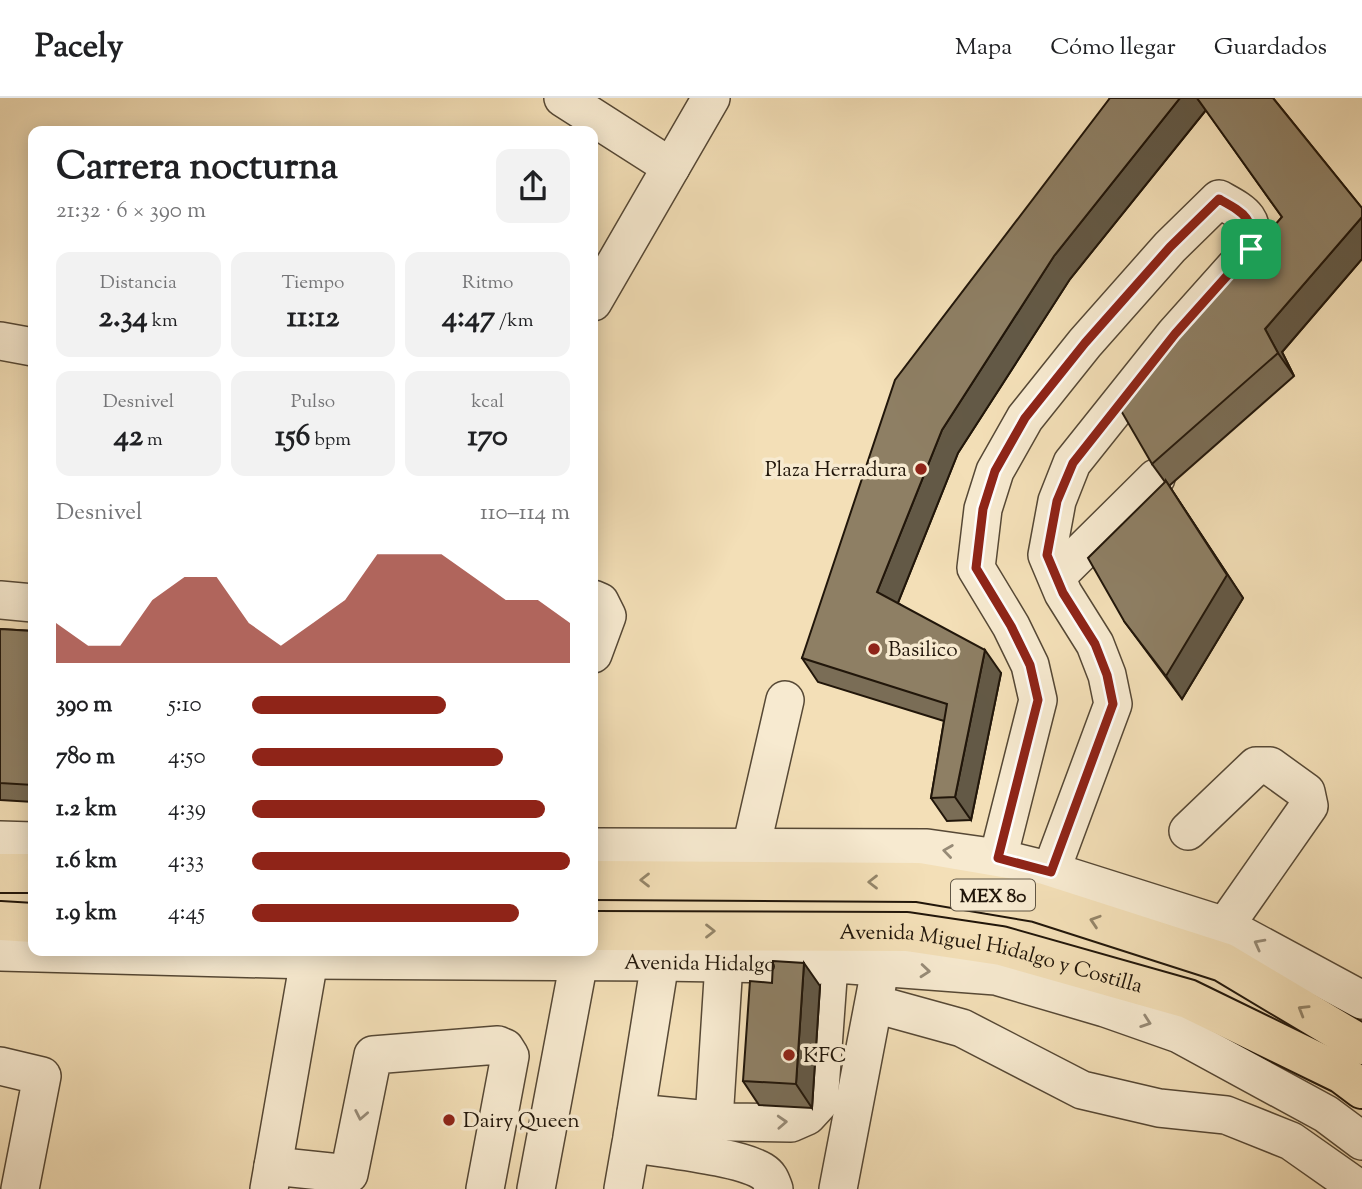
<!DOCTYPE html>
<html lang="es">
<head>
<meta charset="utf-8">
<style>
  :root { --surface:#fff; --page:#f2f2f2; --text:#202124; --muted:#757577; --line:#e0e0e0; --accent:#8f2418 }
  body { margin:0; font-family:"Sorts Mill Goudy",serif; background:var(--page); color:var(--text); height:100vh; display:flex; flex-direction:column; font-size:26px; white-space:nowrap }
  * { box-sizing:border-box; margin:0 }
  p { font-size:23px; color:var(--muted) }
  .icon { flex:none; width:38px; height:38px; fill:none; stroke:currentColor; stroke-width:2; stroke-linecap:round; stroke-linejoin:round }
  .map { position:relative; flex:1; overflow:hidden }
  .drawer { position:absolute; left:28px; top:28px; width:570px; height:830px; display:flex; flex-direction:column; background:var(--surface); border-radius:14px; box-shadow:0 4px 18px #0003 }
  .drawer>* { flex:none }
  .pin { position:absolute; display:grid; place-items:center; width:60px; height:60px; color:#fff; margin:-30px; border-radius:14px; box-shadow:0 4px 10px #0006 }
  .round { display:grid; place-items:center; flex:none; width:74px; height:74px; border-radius:14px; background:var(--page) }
  .summary { display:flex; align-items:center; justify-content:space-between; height:119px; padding:0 28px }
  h1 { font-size:38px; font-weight:700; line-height:52px }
  .metrics { display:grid; grid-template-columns:repeat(3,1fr); gap:10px; height:119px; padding:7px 28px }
  .metrics div { display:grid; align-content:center; border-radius:14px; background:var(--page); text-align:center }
  .metrics b { font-size:30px; font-weight:700 }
  .metrics small { font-size:19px; font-weight:400 }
  .metrics p { font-size:19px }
  .chart { height:196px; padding:14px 28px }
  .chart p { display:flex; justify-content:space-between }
  .chart svg { width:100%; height:126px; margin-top:7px; fill:var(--accent); opacity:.7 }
  ul { padding:0 28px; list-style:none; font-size:23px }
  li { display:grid; grid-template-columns:112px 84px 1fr; align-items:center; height:52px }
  li i { height:18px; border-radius:9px; background:var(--accent) }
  header { display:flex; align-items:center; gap:42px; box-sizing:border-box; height:98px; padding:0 35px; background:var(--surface); border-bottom:2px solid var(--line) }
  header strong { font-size:33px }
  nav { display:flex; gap:38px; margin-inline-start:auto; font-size:24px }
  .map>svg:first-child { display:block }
</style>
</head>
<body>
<header>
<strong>Pacely</strong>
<nav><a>Mapa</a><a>Cómo llegar</a><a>Guardados</a></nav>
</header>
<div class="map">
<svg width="1362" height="1091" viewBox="0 0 1362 1091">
  <rect width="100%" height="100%" fill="#f3dfb7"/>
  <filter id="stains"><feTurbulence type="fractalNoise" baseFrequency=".00286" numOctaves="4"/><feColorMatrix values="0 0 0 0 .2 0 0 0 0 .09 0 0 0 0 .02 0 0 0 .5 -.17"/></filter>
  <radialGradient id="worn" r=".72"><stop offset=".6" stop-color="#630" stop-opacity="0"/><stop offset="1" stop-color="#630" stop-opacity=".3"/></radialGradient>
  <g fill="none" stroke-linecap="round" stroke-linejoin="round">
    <defs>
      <g id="minor">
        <path d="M563 0 671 69"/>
        <path d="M593 204 711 0"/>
        <path d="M0 243 33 249"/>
        <path d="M1057 478 1156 380"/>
        <path d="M593 501 600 504 607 518 593 556"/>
        <path d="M0 502 33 505"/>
        <path d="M1188 733 1256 668H1270L1306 694 1309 708 1225 828"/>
        <path d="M0 742 33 743"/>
        <path d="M593 749 927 750 998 760 1051 773 1225 828 1362 902"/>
        <path d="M751 750 785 602"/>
        <path d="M989 796 1038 602 1030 567 1011 528 976 470 983 411 995 373 1025 320 1085 245 1170 149 1219 101C1244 115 1255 119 1251 151L1175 236 1072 365 1057 403 1047 457 1063 495 1095 546 1107 577 1113 606 1051 773"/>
        <path id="s1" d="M0 854 309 862 660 864 850 867 996 878 1105 910 1179 936 1326 1016 1362 1043"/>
        <path d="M875 906 962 930 1082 992 1159 1010 1226 1017 1291 1043 1355 1088 1354 1091"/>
        <path d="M0 968 42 978 20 1091"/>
        <path d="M636 1015 731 1024 791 1025 807 1018 819 1005 829 867"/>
        <path d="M714 1022 724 865"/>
        <path d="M632 1039 660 864"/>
        <path d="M273 1068 349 1076 373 957 498 947 505 950 510 958 485 1091"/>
        <path d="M269 1091 309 862 308 852"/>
        <path d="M536 1091 579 863"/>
        <path d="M623 1091 631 1045C663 1051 737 1058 762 1073 770 1078 771 1083 774 1091"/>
        <path d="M838 1091 878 882"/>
      </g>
      <g id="major">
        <path d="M0 775H33"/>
        <path d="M593 782 918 784 1036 804 1223 864 1362 947"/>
        <path d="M0 823 33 825"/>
        <path id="s2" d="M593 833 907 834 1001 848 1188 901 1342 976 1362 991"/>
      </g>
    </defs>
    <!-- minor casing -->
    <use href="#minor" stroke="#564835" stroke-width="40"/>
    <!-- major casing -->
    <use href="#major" stroke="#21160a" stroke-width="42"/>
    <!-- minor -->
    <use href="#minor" stroke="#f7ead0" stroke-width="37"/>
    <!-- major -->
    <use href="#major" stroke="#f3dfb7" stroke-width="38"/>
  </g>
  <!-- wall -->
  <path fill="#7a6d56" stroke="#21160a" stroke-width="2" d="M1110 0H1273L1362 110V161L1282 254 1294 278 1169 388 1243 500 1182 601 1124 523 1165 384 1152 366 1183 232 1282 119 1206 12 1070 181 958 355 898 505 1001 575 971 722 947 723 931 700 944 623 818 584 802 560Z
    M0 531 33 533V704L0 702Z
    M820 888 812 1010 759 1007 743 983Z"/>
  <!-- shaded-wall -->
  <path fill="#635946" stroke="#21160a" stroke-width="2" d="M1180 0H1197L1206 12 1070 181 958 355 893 517 877 494 942 332 1054 158Z
    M1362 119V161L1282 254 1294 278 1278 255 1265 231Z
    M1166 383 1243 500 1182 601 1166 578Z
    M985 552 1001 575 971 722 955 699Z
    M804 865 820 888 812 1010 796 986Z"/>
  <!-- building -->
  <path fill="#8e7f64" stroke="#21160a" stroke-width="2" d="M1110 0H1180L1054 158 942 332 877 494 985 552 955 699 931 700 947 606 802 560 895 282Z
    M1197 0H1273L1362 110V119L1265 231 1278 255 1152 366 1116 304 1183 232 1282 119Z
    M1166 383 1227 477 1166 578 1124 523 1088 460Z
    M0 531 33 533V687L0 685Z
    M773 863 804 865 796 986 743 983 750 883 772 885Z"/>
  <!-- one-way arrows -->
  <defs><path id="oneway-chevron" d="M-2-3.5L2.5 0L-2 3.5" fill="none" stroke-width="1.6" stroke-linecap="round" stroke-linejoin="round" transform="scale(1.75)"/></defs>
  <g stroke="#978b77">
    <use href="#oneway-chevron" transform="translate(948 753) rotate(-172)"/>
    <use href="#oneway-chevron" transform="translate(1259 846) rotate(-152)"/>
    <use href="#oneway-chevron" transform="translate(925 873) rotate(5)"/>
    <use href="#oneway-chevron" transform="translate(1146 924) rotate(19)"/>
    <use href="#oneway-chevron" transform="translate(361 1017) rotate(101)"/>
    <use href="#oneway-chevron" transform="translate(782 1024) rotate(-3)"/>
  </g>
  <g stroke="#948569">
    <use href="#oneway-chevron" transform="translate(645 782) rotate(-180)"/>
    <use href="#oneway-chevron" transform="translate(873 784) rotate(-180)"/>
    <use href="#oneway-chevron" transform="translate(1095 823) rotate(-162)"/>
    <use href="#oneway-chevron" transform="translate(710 833)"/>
    <use href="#oneway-chevron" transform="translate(1303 912) rotate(-149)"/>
  </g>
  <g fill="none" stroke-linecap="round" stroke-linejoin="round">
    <defs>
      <path id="route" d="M1219 101C1244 115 1255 120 1251 151L1175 236 1073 365 1057 403 1047 457 1063 495 1095 546 1107 577 1113 606 1051 774 998 760 1038 602 1030 567 1011 528 976 470 983 411 995 373 1025 320 1085 245 1170 149Z"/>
    </defs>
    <!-- route casing -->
    <use href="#route" stroke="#fff" stroke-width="14"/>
    <!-- route -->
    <use href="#route" stroke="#8f2418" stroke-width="9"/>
  </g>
  <!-- markers -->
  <g fill="#8f2418" stroke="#f7ead0" stroke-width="2.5">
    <circle cx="921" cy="371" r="7"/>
    <circle cx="874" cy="551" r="7"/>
    <circle cx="789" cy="957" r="7"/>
    <circle cx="449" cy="1022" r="7"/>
  </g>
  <g text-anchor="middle" stroke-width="7" stroke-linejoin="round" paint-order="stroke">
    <!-- shield labels -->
    <rect fill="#f7ead0" stroke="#615645" stroke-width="2" x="951" y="781.5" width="84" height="31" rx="5"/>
    <g font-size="19" font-weight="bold" fill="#21160a">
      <text x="993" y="804">MEX 80</text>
    </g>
    <!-- poi labels -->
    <g font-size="21" fill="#21160a" stroke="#f7ead0" text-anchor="start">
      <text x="907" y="378" text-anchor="end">Plaza Herradura</text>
      <text x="888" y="558">Basilico</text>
      <text x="803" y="964">KFC</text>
      <text x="463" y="1029">Dairy Queen</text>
    </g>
    <!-- street labels -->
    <g font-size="21" fill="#21160a" stroke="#f7ead0">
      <text dy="7" stroke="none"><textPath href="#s2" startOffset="401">Avenida Miguel Hidalgo y Costilla</textPath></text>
      <text dy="7" stroke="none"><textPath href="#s1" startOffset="700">Avenida Hidalgo</textPath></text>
    </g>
  </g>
  <rect width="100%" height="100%" filter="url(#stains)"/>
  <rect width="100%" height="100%" fill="url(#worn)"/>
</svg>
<div class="pin" style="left:1251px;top:151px;background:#1e9e55"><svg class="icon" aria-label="arrive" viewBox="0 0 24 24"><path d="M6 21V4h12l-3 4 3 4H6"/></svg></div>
<section class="drawer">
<div class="summary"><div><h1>Carrera nocturna</h1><p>21:32 · 6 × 390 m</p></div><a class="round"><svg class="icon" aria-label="share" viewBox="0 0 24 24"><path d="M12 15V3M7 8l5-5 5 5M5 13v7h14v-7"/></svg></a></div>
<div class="metrics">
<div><p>Distancia</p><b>2.34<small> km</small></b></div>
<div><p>Tiempo</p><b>11:12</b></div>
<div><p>Ritmo</p><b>4:47<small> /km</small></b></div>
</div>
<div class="metrics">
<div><p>Desnivel</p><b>42<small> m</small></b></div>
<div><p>Pulso</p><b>156<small> bpm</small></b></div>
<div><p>kcal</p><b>170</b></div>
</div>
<div class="chart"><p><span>Desnivel</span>110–114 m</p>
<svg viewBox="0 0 160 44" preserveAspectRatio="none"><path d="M0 44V30L10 38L20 38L30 22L40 14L50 14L60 30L70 38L80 30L90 22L100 6L110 6L120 6L130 14L140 22L150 22L160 30V44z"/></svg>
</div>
<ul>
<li><b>390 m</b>5:10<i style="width:61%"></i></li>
<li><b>780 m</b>4:50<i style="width:79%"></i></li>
<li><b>1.2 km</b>4:39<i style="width:92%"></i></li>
<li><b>1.6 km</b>4:33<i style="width:100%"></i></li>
<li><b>1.9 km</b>4:45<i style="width:84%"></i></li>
</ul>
</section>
</div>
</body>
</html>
